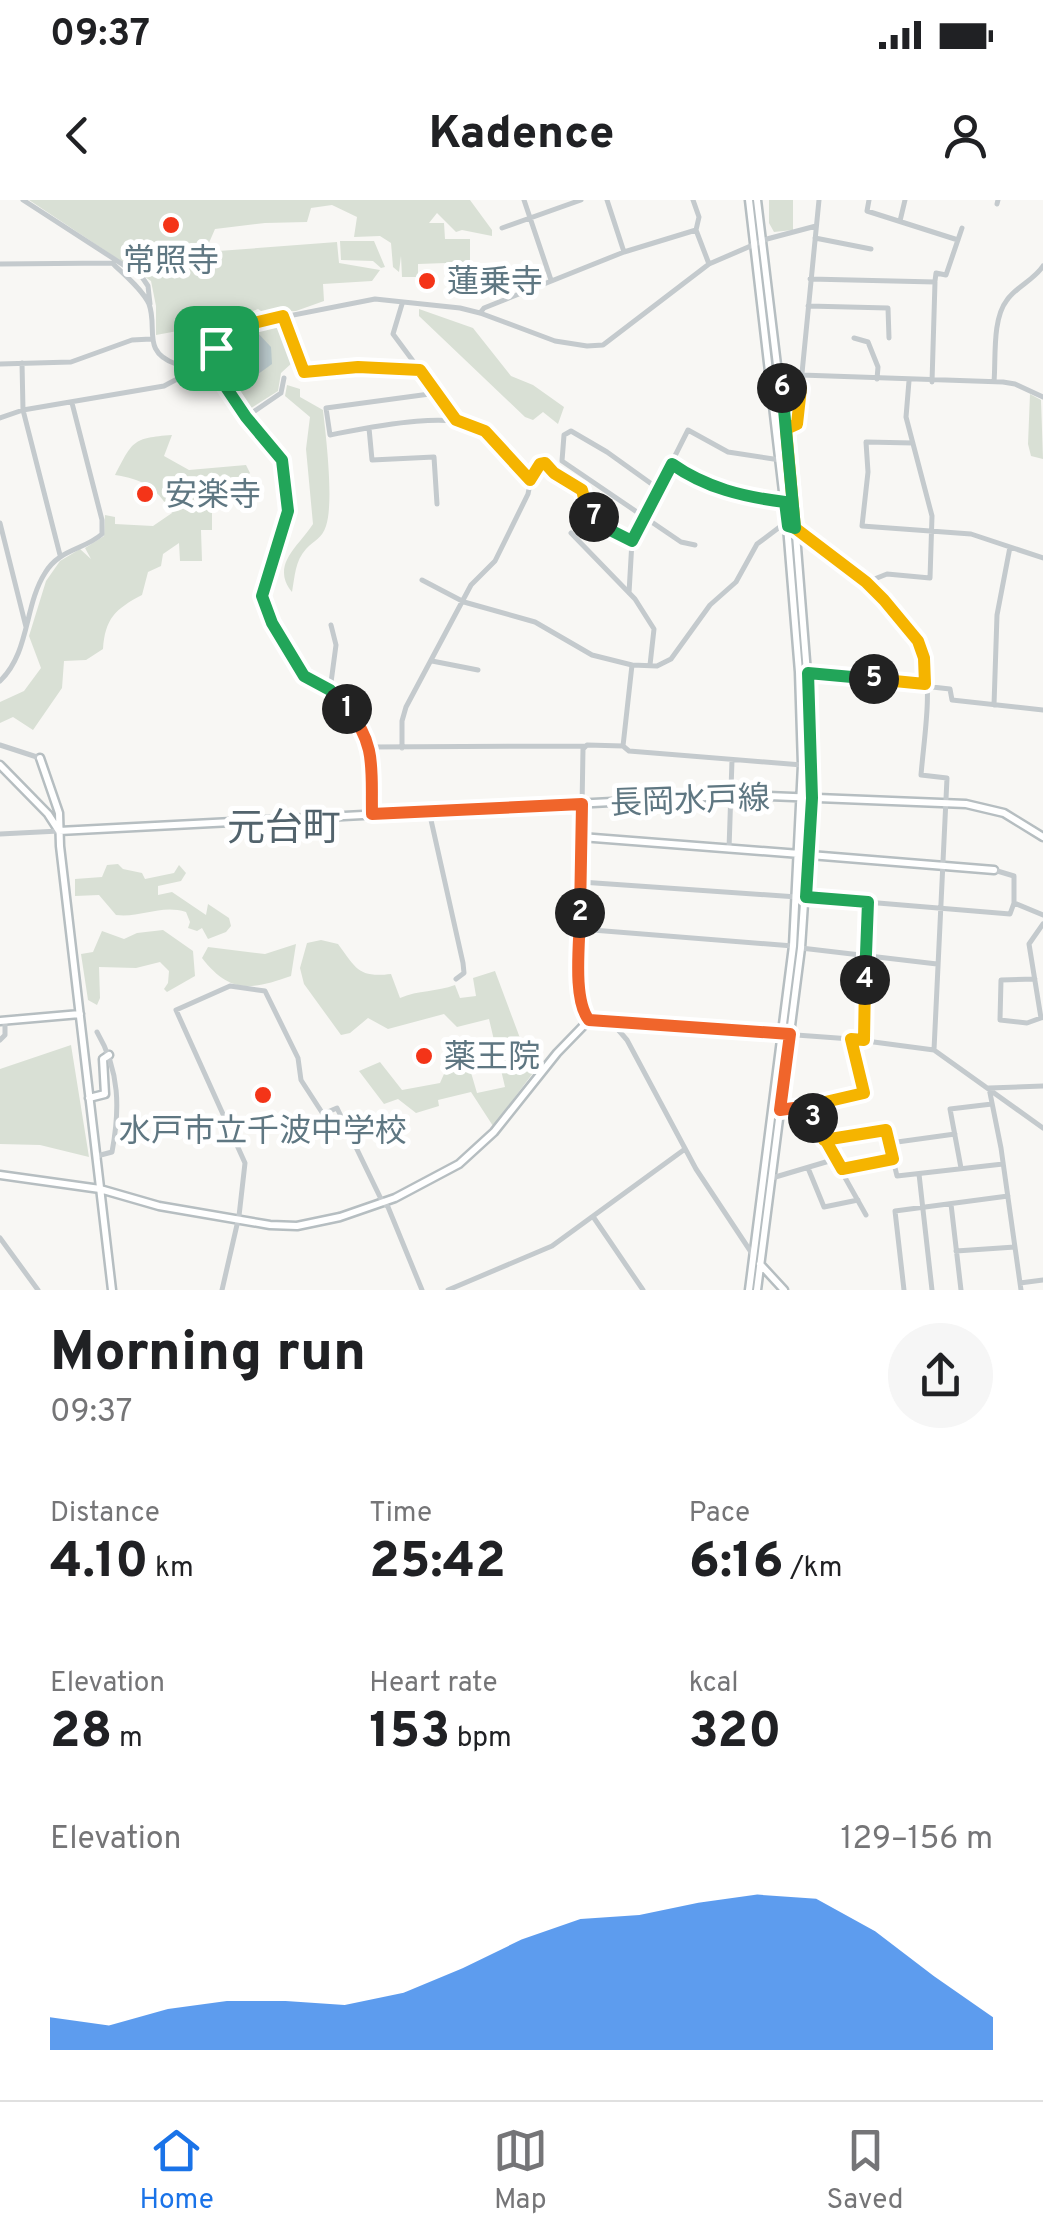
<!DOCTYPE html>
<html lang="en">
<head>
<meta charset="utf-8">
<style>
  :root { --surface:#fff; --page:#f6f6f6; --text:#202124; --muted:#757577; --line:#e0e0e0; --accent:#1a73e8 }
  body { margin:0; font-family:Overpass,"Noto Sans JP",sans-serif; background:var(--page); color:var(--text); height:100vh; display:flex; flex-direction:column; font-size:38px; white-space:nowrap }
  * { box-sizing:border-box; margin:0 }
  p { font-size:32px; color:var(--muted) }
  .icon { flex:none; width:55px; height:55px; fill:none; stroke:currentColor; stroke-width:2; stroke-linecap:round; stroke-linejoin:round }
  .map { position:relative; height:1090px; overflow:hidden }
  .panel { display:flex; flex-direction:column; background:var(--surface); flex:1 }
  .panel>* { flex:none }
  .pin { position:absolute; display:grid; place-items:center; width:85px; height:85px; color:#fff; margin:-42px; border-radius:20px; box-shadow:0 5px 15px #0006 }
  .km { position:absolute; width:50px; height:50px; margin:-25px; border-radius:50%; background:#222; color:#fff; font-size:28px; line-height:50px; text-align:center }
  .round { display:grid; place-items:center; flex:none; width:105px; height:105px; border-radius:52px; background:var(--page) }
  .summary { display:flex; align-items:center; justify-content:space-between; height:170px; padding:0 50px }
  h1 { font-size:55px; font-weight:800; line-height:75px }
  .stats { display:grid; grid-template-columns:repeat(3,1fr); gap:15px; height:170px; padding:10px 50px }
  .stats div { display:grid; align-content:center }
  .stats b { font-size:50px; font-weight:800 }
  .stats small { font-size:28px; font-weight:400 }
  .stats p { font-size:28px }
  .chart { height:280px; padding:20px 50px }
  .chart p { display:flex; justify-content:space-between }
  .chart svg { width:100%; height:180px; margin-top:10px; fill:var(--accent); opacity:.7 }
  .status { display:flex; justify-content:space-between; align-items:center; height:70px; padding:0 50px; background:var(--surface); direction:ltr }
  .status svg { height:28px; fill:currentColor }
  header { display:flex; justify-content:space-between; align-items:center; height:130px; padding:0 50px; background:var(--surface); font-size:45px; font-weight:800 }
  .menu { display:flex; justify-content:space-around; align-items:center; height:140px; border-top:2px solid var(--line); background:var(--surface); font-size:28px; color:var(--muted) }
  .menu a { display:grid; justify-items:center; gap:5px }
  .menu .active { color:var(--accent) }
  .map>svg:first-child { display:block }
</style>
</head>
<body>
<div class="status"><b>09:37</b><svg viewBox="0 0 49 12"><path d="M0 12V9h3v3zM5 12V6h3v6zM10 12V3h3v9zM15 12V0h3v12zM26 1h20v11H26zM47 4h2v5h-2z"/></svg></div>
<header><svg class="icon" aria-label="back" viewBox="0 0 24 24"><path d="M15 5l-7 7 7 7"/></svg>Kadence<svg class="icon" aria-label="person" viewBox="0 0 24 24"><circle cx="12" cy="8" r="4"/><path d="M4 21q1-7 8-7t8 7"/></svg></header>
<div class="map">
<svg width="1043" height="1090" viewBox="0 0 1043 1090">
  <rect width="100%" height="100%" fill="#f8f7f4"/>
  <!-- green -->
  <path fill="#d9e0d5" d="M29 0H470L492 30V36L462 30 456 32 437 13 429 23H444L445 39H470V79H447L446 63 418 64V77H402L401 56 399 72 393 67 391 43 380 36 354 37 357 17 332 5 311 8 307 22 265 23 215 29 205 52 337 42 339 63 380 70 372 81 323 84 324 101 296 111 264 113 258 109 226 122 156 135V106L151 81Z
    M769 0H793V30L774 32 769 23Z
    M340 41H374L385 67 381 68 373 61 341 60Z
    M419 109 473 128 511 176 533 185 564 207 558 224 543 212 533 220 525 217 419 116Z
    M279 119 293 162 281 173 278 191 245 212 210 158 211 154 254 126Z
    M287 185 300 189V197L323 210C326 237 334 302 326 326 322 339 314 340 306 349 295 361 295 376 292 392 270 365 299 346 313 324L306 249 310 217 285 196Z
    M1030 194 1041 200 1043 259 1031 256 1028 244Z
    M172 235 164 256 189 270 246 265 250 273 237 285 238 298 230 284 218 285 212 295V330H201L202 361H180L179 343 163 354 161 366 148 372 142 395C115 409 105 419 103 449L86 460 64 461 62 488 33 530 13 517 0 523V502L24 491 41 468 29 436 46 381 60 361 80 349 91 359 85 348 104 336 105 315 115 317V324L153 326 172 313C157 288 143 279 115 275 133 241 132 238 172 235Z
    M118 664 123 669 142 673 145 679 174 673 179 665 186 673 181 681 158 686V695L172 692 206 715 208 704 229 718 231 726 226 732 208 739 202 728 197 731 188 728 190 722 186 712C161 704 141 718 116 715L99 695 75 696V679L102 677 107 665Z
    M163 730 193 751 195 776 167 792 164 789 168 783 169 771 160 762 136 768 99 767 100 798 97 805 88 800 81 754 93 752 102 731 124 739 137 733Z
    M321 740 338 744C356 768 358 778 391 774L400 798C418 790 437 792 455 785L460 798 476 796 473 778 495 771 533 873 493 926 471 892 438 900 439 906 416 913 398 899 384 904 359 871 380 862 402 890 440 883 448 865 467 859 477 893 505 887 489 819 457 827 444 814 388 829 368 818 350 833 341 835 304 784 300 768 307 743Z
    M296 744 291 776C251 790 230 794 202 758L208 747 265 754Z
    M71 845 89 957 40 945 0 944V869Z"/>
  <!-- water -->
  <path fill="#bbcacd" d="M256 131 271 147 272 164 239 188 215 152Z"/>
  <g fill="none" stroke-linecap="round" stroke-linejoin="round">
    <defs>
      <path id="secondary" d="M757 0 793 297 807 473 811 598 801 748 757 1090
        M40 558 59 613 60 646 112 1090
        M0 565 48 614 59 631 744 595 966 604 1004 613 1043 637
        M581 637 800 654
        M810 655 994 670
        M0 821 80 814
        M89 898 105 894 103 859 109 855
        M0 975 100 989 159 1006 270 1025 297 1026 340 1017 395 998 459 964 494 932 557 853 589 820
        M760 1064 784 1090
        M749 1090 793 746 802 565 799 472 787 326 749 0"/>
    </defs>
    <!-- secondary casing -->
    <use href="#secondary" stroke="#b6bec1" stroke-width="11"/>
    <!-- street -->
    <path stroke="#c4cacd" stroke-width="5" d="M23 0 142 77 148 86 150 104
      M524 0 551 80
      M607 0 624 52
      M693 0 699 17 696 30 709 64
      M869 0 867 11 958 40
      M997 4 998 0
      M900 21 905 0
      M502 28 581 0
      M815 38 871 49
      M0 64 112 63C123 73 143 90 149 104 158 128 141 152 176 164L202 156
      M810 79 935 82 932 182
      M935 81 936 73 946 75 962 28
      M402 104 393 134 456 219
      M808 106 888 108 889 138
      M480 113 484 108 624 52 696 30
      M283 116 303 172 358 167 419 170
      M854 138 868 142 878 167 877 179
      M205 156 246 217 282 260 288 311 262 396 272 423 304 475 330 490 366 534 370 547 372 614
      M22 163 23 210 60 355
      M0 164 71 162 132 140 151 139
      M801 175 1003 182 1015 184 1043 197
      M994 182C996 158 992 119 1007 100 1017 86 1034 80 1043 66
      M780 187 801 188
      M437 193 326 208 330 235C366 228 456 208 486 231 502 244 515 264 528 279
      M246 217 281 193 284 178
      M0 218 23 210 164 186 179 178 205 156 253 123 375 99 460 108 480 113 555 141 587 146 603 145 709 64 767 39 816 26
      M369 228 372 260 434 257 437 304
      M786 229 797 224 819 0
      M913 243 866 242 868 272 862 326 971 334 1043 358
      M672 264C706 288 744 297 785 302
      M660 290 607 252 571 231 564 235 562 261 681 342 695 345
      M0 323 26 427
      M571 333 635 399 654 429 650 465
      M422 380 464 402 535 422 592 455 632 465
      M867 382 887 374 930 378 932 316 906 217 909 181
      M629 393 632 341 688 230 728 252 780 260
      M432 461 478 470
      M807 473 950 489 952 500 1043 510
      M0 481C30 452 24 406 45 373 59 349 84 350 102 334V320L72 203
      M330 490 336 445 331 425
      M994 505 997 415 1010 347
      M0 545 40 558
      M623 546 629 551 802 565
      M370 547 585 546
      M402 548V521L406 507 471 385 495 361 528 294 532 274 540 264 545 263 554 273 582 290C589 320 605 328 632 341
      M429 611 463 763 464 773 456 779
      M0 634 59 631
      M729 649 732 560
      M994 670 1014 676V703L1043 715
      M581 682 797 697
      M806 697 1010 714 1014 703
      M580 729 793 746
      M801 748 937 764
      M1035 779 1001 780 1000 820 1027 823 1041 818 1029 744 1043 724
      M614 825 621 822 851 839 934 850 1043 928
      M97 832C120 871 120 909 112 952L97 956
      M0 840 5 835V821
      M864 840 868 703
      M808 906 816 926 866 1015
      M780 910 864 893 851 839
      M824 941 886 930 897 976 1003 964
      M890 943 955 934
      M808 968 824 1007 858 1000
      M961 968 950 909 992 904
      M842 969 893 959
      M919 974 932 1090
      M772 978 836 959
      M951 1004 961 1090
      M594 1018 643 1090
      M0 1038 38 1090
      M956 1051 1015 1047
      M753 1055 696 969 627 840 614 825 589 820 582 809 579 780 583 549 587 545 623 546 632 465 657 466 671 459 710 405 736 382 757 344 781 326 795 329 807 336C841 362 916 414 924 458 932 494 924 538 921 575L947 578 934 850
      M1020 1083 1043 1080
      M222 1090 239 1016 245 963 176 810 230 786 265 791 298 858 301 880 323 914 337 908 381 999 388 1007 422 1090
      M448 1090 552 1046 685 949
      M904 1090 895 1011 1008 996
      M1021 1090 1001 948 989 888 1043 886"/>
    <!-- secondary -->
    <use href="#secondary" stroke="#fff" stroke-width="6"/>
  </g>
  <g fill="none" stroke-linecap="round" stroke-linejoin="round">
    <defs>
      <path id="split-1" d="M216 148 205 156 246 217 282 260 288 311 262 396 272 423 304 476 330 490 347 509"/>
      <path id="split-2" d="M347 509C377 543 371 571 372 614L582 604 580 713"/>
      <path id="split-3" d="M580 713C580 740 572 799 589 820L790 834 780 910 808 906 813 918"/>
      <path id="split-4" d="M813 918 842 969 893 959 886 930 824 940 808 906 864 893 851 839 864 840 865 780"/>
      <path id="split-5" d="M865 780 868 702 806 697 812 598 808 473 874 479"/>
      <path id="split-6" d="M782 188H801L797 224 786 229 795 328 866 382 884 400 918 441 924 458 925 484 874 479"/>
      <path id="split-7" d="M594 317 608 329 632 341 672 264C706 288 744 297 785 302L788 326 795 328 782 188"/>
      <path id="split-8" d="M216 148 254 123 283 116 304 172 358 167 420 170 456 220 485 231 530 280 540 264 545 263 554 273 582 290 587 310 594 317"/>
    </defs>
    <!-- split-1 casing -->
    <use href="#split-1" stroke="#fff" stroke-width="20"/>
    <!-- split-2 casing -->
    <use href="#split-2" stroke="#fff" stroke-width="20"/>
    <!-- split-3 casing -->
    <use href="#split-3" stroke="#fff" stroke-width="20"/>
    <!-- split-4 casing -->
    <use href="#split-4" stroke="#fff" stroke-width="20"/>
    <!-- split-5 casing -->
    <use href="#split-5" stroke="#fff" stroke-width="20"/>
    <!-- split-6 casing -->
    <use href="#split-6" stroke="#fff" stroke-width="20"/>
    <!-- split-7 casing -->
    <use href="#split-7" stroke="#fff" stroke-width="20"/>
    <!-- split-8 casing -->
    <use href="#split-8" stroke="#fff" stroke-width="20"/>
    <!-- split-1 -->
    <use href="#split-1" stroke="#22a559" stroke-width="12"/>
    <!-- split-2 -->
    <use href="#split-2" stroke="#f0652b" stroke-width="12"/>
    <!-- split-3 -->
    <use href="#split-3" stroke="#f0652b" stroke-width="12"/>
    <!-- split-4 -->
    <use href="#split-4" stroke="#f5b400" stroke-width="12"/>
    <!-- split-5 -->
    <use href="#split-5" stroke="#22a559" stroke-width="12"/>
    <!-- split-6 -->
    <use href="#split-6" stroke="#f5b400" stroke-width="12"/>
    <!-- split-7 -->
    <use href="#split-7" stroke="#22a559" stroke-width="12"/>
    <!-- split-8 -->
    <use href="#split-8" stroke="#f5b400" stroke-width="12"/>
  </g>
  <!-- markers -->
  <g fill="#f43418" stroke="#fff" stroke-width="4">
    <circle cx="171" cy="25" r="10"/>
    <circle cx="427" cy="81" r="10"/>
    <circle cx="145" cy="294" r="10"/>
    <circle cx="424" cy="856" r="10"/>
    <circle cx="263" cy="895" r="10"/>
  </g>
  <g text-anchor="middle" stroke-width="10" stroke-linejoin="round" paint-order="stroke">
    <!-- poi labels -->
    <g font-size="32" fill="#5f7782" stroke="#fff" text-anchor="start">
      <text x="171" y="71" text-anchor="middle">常照寺</text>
      <text x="447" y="92">蓮乗寺</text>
      <text x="165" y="305">安楽寺</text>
      <text x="444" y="867">薬王院</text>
      <text x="263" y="941" text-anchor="middle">水戸市立千波中学校</text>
    </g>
    <!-- street labels -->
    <g font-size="32" fill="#5f7782" stroke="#fff">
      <text transform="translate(690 600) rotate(-2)" y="11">長岡水戸線</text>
    </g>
    <!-- quarter labels -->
    <g font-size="38" fill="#52636c" stroke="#fff">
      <text x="284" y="640">元台町</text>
    </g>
  </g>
</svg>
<div class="pin" style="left:216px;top:148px;background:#1e9e55"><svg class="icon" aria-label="arrive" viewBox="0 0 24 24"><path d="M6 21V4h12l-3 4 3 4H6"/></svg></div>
<b class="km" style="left:347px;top:509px">1</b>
<b class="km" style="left:580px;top:713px">2</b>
<b class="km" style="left:813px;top:918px">3</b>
<b class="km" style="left:865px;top:780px">4</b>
<b class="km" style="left:874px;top:479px">5</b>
<b class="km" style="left:782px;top:188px">6</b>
<b class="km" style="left:594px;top:317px">7</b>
</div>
<section class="panel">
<div class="summary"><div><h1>Morning run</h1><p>09:37</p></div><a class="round"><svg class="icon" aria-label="share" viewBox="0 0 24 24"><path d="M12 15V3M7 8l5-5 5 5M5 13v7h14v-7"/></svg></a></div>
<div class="stats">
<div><p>Distance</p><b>4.10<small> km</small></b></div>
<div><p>Time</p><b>25:42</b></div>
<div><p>Pace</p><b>6:16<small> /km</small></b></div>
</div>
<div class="stats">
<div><p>Elevation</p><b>28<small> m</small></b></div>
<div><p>Heart rate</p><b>153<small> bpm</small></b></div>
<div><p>kcal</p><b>320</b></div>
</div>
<div class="chart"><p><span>Elevation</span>129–156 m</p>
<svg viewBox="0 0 160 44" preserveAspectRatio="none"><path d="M0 44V36L10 38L20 34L30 32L40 32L50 33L60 30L70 24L80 17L90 12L100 11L110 8L120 6L130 7L140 15L150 26L160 36V44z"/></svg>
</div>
</section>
<nav class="menu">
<a class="active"><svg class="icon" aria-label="home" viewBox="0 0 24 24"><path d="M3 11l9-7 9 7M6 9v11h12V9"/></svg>Home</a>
<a><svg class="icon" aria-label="map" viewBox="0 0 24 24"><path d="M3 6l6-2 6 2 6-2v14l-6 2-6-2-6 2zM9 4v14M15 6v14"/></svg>Map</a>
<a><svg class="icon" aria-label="saved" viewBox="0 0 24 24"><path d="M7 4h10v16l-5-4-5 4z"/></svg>Saved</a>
</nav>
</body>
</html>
